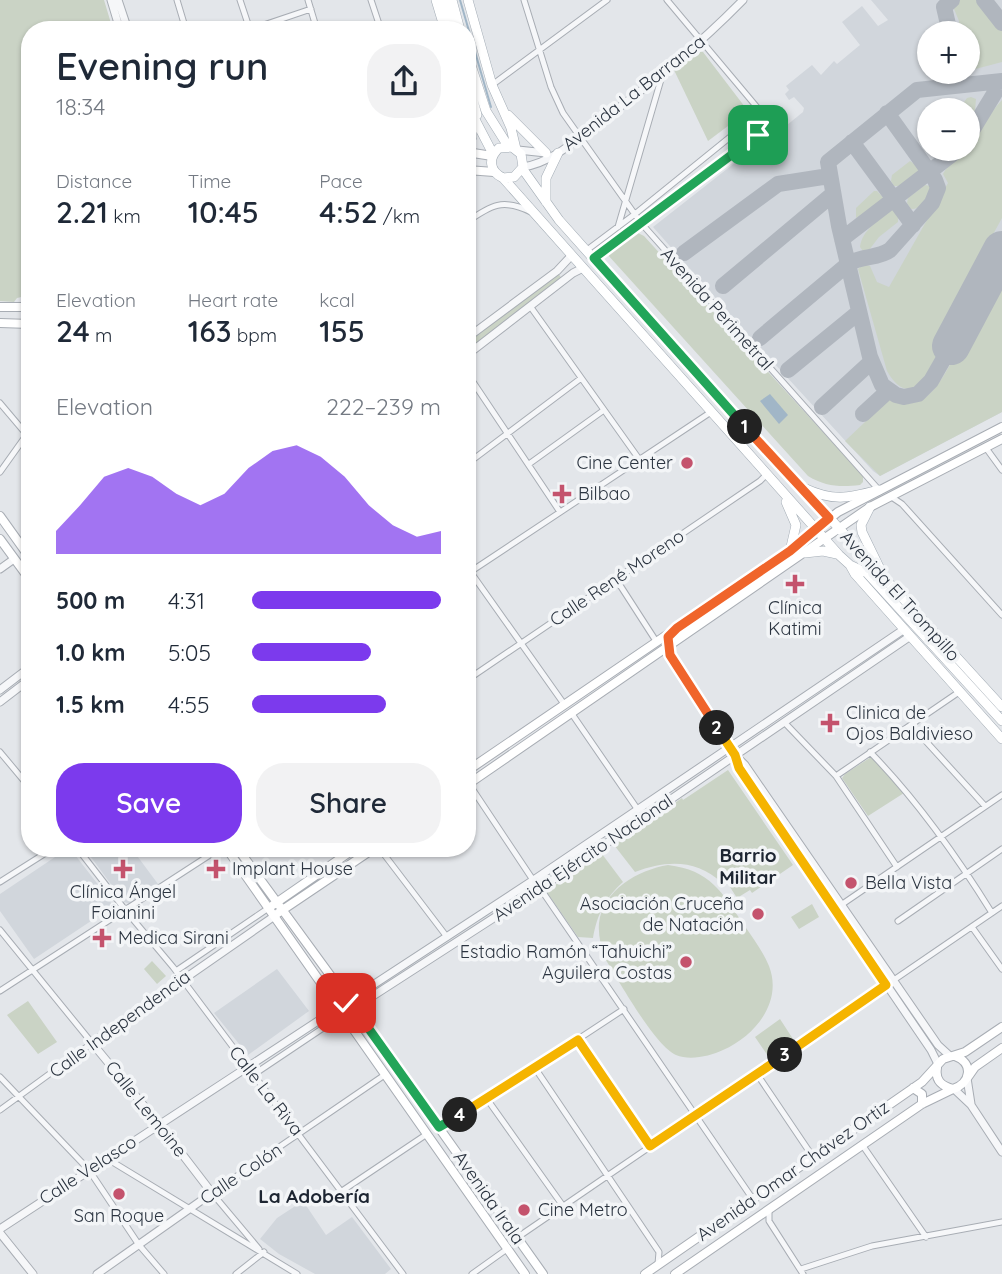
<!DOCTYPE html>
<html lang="en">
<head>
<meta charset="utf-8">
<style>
  :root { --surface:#fff; --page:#f2f2f3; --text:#1f2937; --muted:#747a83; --accent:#7c3aed }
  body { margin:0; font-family:Quicksand,sans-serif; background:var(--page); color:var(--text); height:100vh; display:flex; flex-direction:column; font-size:26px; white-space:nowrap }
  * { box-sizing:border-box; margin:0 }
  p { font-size:23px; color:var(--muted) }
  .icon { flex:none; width:38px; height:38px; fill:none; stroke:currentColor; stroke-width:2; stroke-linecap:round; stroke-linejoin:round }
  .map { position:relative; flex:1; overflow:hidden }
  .details { position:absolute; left:21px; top:21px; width:455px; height:836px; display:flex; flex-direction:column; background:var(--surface); border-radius:28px; box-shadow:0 2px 5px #0004 }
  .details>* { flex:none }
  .controls { position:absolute; left:917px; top:21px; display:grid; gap:14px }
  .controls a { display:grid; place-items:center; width:63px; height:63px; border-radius:50%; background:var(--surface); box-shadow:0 2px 5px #0004; font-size:35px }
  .pin { position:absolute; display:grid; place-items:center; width:60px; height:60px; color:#fff; margin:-30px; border-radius:14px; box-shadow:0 4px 10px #0006 }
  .km { position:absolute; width:35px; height:35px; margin:-18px; border-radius:50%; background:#222; color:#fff; font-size:19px; line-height:35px; text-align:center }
  .round { display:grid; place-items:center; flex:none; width:74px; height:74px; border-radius:28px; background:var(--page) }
  .summary { display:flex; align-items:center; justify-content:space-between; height:119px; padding:0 35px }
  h1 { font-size:38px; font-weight:600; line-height:52px }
  .metrics { display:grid; grid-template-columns:repeat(3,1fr); gap:10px; height:119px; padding:7px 35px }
  .metrics div { display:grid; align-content:center }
  .metrics b { font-size:30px; font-weight:600 }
  .metrics small { font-size:19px; font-weight:400 }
  .metrics p { font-size:19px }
  .chart { height:196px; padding:14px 35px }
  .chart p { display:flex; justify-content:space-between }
  .chart svg { width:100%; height:126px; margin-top:7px; fill:var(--accent); opacity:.7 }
  .action { display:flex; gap:14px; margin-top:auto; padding:14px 35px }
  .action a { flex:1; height:80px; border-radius:28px; background:var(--accent); color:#fff; font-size:28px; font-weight:600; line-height:80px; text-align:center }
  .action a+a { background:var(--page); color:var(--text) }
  ul { padding:0 35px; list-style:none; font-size:23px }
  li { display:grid; grid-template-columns:112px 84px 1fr; align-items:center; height:52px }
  li i { height:18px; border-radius:9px; background:var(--accent) }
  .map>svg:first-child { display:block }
</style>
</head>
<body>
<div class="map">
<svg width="1002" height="1274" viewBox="0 0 1002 1274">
  <rect width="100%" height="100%" fill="#e3e6ea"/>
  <!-- built -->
  <path fill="#d1d6dc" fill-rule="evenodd" d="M871 0H1002V412L880 476 873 471 752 339 653 227 782 126 787 125 803 112 804 108 794 97 789 100 785 94 789 90 786 86 812 65 821 75 834 61 837 64 860 45 842 22 862 6 878 26 888 20ZM929 33H968V72H929ZM929 110H968V149H929Z
    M67 849 72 851 110 900 112 907 34 959 0 911V894Z
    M85 849H141L135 853 158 884 130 904 124 902Z
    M277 969 309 1011 248 1055 214 1013Z
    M303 1201 326 1235 352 1217 391 1269 385 1274H315L279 1254 260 1239 277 1218Z"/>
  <!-- green -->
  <path fill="#cad3c5" d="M0 0H104L113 30H30V295L17 298 14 302 0 301Z
    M956 0H979L1002 31V62L968 71V33H959V21L952 4Z
    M697 51 703 52 748 111 708 141 674 70Z
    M971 97 976 99 975 111 968 122V110H958L967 98Z
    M1002 100V218L935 340 944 345C931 368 912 414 887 371L858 269 863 264 870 266 877 282 889 287 948 183 943 174C949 162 962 157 970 146 982 131 988 114 1002 100Z
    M910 161 919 167C918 179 905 187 894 186L891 181 892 175Z
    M925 185 930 186 932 192C928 201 921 209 911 209L907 203 908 198Z
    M874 191H877L883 197C879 210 867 213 856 218V208Z
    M892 209 898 213V222L879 237 869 250 863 251 860 247C862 230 879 220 892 209Z
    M638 233 644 236 863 476V482L860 485C841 487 826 487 808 476L607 254 632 234Z
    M558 273 562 279 467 351V340Z
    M1002 286V412L880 476 845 441 884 404 886 398C926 418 941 380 957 352L966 356Z
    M871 757 904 793 868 816 842 778 845 774Z
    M728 770 793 865 752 893 750 890 737 898 728 884 740 876 737 872 722 883C697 859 666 860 635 872L614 845 682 798 683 800Z
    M602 854 623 882C605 898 597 915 593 938L578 937 546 891Z
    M668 865C710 870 722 892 744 925 752 937 763 951 769 966 783 1002 755 1036 723 1050 710 1056 690 1061 676 1055 654 1045 618 979 604 957 601 946 598 935 599 923 603 890 638 870 668 865Z
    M812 904 819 917 799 929 791 917Z
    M152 961 166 976 157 984 144 969Z
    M28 1001 57 1042 38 1054 7 1015Z
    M780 1019 793 1039 768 1056 755 1037Z"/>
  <!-- water -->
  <path fill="#a1b6c7" d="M770 394 788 415 779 424 760 401Z"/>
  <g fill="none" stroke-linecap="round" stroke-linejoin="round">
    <!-- stream -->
    <path stroke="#a1b6c7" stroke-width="2" d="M460 0 491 107"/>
    <!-- taxiway -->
    <path stroke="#b0b6be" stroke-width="16" d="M984 0 1002 23
      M950 33 944 7 952 0
      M968 137 1002 81
      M852 142 913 225
      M842 239 959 149
      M684 253 778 184 829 176
      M723 286 833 194
      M760 338 848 264C861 255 878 259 890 250L932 203 938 188 935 180 887 113
      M951 346 931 381 918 394 904 397 896 395 882 385 870 357 839 226 828 162 917 90 1002 81
      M788 370 859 312
      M822 407 871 362
      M863 414 888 391"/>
    <!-- runway -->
    <path stroke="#b0b6be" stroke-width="38" d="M951 346 1002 250"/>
    <defs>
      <path id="minor" d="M177 0 186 30
        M240 0 250 30
        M308 0 317 30
        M371 0 381 30
        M524 0 551 87 563 113 641 223 879 490
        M667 0 761 112
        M249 30 311 9
        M492 85 607 0
        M467 222C491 205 503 198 531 212
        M618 227 662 76
        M587 250 635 214 761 112
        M594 258 758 135 763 126 761 112
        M530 306 639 459
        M467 373 560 512
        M0 403 27 435
        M986 448 1002 470
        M467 464 580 379
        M529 464 604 410
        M0 472 30 430
        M890 496 902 504 1002 615
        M467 567 564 704
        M467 574 711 412
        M616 579 656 641
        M668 648 670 655 730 748
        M467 680 760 481 767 474
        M572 714 638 810
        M784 722 836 776 897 867
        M911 725 985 806
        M0 752 30 788
        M870 752C918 801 956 855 992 913
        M836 776 959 692
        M469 784 533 880
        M78 849 126 911 173 967 403 1274
        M380 849 447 937
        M0 882 52 849
        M540 888 750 1195 751 1200
        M841 905 1002 795
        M898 921 1002 849
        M972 927 1002 969
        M0 930 92 1043 0 1110
        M176 971 270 907
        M0 991 219 849
        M578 1040 650 1147
        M535 1068 659 1252 658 1264
        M757 1074 813 1157
        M253 1075 344 1014
        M0 1077 89 1170 139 1245 164 1274
        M487 1099 563 1206
        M439 1127 487 1099 624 1009
        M863 1146 926 1237
        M106 1158 297 1274
        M342 1191 427 1134
        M769 1211V1221L803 1274
        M518 1237 1002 906
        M259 1249 212 1193 386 1074
        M801 1269 872 1246 1002 1222
        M236 1274 264 1252
        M472 1274 507 1249"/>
      <path id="tertiary" d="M111 0 120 30
        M118 0 128 30
        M518 150 546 153
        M523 167C552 163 577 139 600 122 652 83 698 46 743 0
        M467 338 557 271 571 256
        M467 355 573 273 583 268
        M0 569 14 559
        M0 690 30 667
        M0 702 30 679
        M733 753 745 765 938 1045 950 1056
        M735 756 739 768 931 1050 938 1064
        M345 1014 551 881 909 637
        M967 1078 971 1104
        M954 1089 971 1105 1002 1152
        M0 1229 538 877 903 630
        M0 1233 33 1274
        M97 1274 212 1193 159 1124 92 1043 276 915"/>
      <path id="secondary" d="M467 152 492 156
        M467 170 494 172
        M0 307H30
        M0 323 30 324
        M0 516 30 558
        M0 539 30 580
        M467 771 790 551 838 512 1002 427
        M467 785 870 507 1002 439
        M227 849 525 1274
        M238 849 349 1001 543 1274
        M273 905 354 849
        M278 913 373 849
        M937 1068C935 1080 941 1086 953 1089 971 1083 974 1063 955 1056
        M968 1077 975 1067 1002 1048
        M913 1088 922 1094V1104
        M645 1274 922 1082 943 1059 965 1052 1002 1027
        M675 1274 922 1104 953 1089"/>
      <path id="primary" d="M436 0 445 30
        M445 0 453 30
        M452 0 460 30
        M468 0 492 85 511 128 516 149
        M467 53 486 111 508 146
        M467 78 477 115
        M467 104 493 154
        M508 115 546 153
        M467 145 472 137V119
        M522 168 559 220 608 275 1002 707
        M503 178 514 177 523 167 521 154 512 147 499 148C488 158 489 171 503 178L839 555 850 565 867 573 1002 721
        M546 202V178L558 153
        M804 488C834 502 848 498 879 490
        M786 502 796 525 790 551
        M870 507 861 525 862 532 879 567
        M805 553 823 551 837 554
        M850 565 855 574 1002 739"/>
    </defs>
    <!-- minor casing -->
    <use href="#minor" stroke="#a8adb4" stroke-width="7"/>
    <!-- tertiary casing -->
    <use href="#tertiary" stroke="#a8adb4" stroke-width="9"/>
    <!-- secondary casing -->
    <use href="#secondary" stroke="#a8adb4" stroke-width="10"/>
    <!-- primary casing -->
    <use href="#primary" stroke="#a3acb5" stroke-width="10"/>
    <!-- minor -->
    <use href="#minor" stroke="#f6f7f9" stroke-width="5"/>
    <!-- tertiary -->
    <use href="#tertiary" stroke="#f6f7f9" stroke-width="7"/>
    <!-- secondary -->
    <use href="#secondary" stroke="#fff" stroke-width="8"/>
    <!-- primary -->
    <use href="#primary" stroke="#fff" stroke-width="9"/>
  </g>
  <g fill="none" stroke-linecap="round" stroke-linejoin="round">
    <defs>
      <path id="split-1" d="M745 427 594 258 758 135"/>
      <path id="split-2" d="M717 728 670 655 668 637 677 628 790 551 829 518 745 427"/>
      <path id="split-3" d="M717 728 735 755 739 768 886 985 785 1055"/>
      <path id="split-4" d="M460 1115 578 1040 650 1146 785 1055"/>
      <path id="split-5" d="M346 1003 349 1001 439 1127 460 1115"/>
    </defs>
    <!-- split-1 casing -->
    <use href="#split-1" stroke="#fff" stroke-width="14"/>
    <!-- split-2 casing -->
    <use href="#split-2" stroke="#fff" stroke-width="14"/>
    <!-- split-3 casing -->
    <use href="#split-3" stroke="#fff" stroke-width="14"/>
    <!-- split-4 casing -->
    <use href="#split-4" stroke="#fff" stroke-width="14"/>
    <!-- split-5 casing -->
    <use href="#split-5" stroke="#fff" stroke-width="14"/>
    <!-- split-1 -->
    <use href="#split-1" stroke="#22a559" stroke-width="9"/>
    <!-- split-2 -->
    <use href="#split-2" stroke="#f0652b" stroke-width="9"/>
    <!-- split-3 -->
    <use href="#split-3" stroke="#f5b400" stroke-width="9"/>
    <!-- split-4 -->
    <use href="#split-4" stroke="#f5b400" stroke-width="9"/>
    <!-- split-5 -->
    <use href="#split-5" stroke="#22a559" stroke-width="9"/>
  </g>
  <!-- markers -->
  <g fill="#c4536d" stroke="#f3f5f7" stroke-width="2.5">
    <circle cx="687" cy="463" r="7"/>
    <path d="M558.5 483.5h7v7h7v7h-7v7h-7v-7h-7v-7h7z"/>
    <path d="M791.5 573.5h7v7h7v7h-7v7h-7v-7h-7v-7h7z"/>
    <path d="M826.5 712.5h7v7h7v7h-7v7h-7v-7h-7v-7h7z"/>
    <path d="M119.5 858.5h7v7h7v7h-7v7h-7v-7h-7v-7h7z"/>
    <path d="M212.5 858.5h7v7h7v7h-7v7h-7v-7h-7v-7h7z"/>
    <circle cx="851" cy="883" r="7"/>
    <circle cx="758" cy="914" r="7"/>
    <path d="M98.5 927.5h7v7h7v7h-7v7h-7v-7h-7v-7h7z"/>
    <circle cx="686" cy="962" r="7"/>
    <circle cx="119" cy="1194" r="7"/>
    <circle cx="524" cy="1210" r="7"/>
  </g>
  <g text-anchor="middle" stroke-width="7" stroke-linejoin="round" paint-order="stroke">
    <!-- street labels -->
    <g font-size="18" fill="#2c3541" stroke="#f3f5f7">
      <text transform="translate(634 93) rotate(-38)" y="6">Avenida La Barranca</text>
      <text transform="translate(717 309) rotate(48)" y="6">Avenida Perimetral</text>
      <text transform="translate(617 578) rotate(-34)" y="6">Calle René Moreno</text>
      <text transform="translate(900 596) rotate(48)" y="6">Avenida El Trompillo</text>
      <text transform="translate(583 858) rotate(-34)" y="6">Avenida Ejército Nacional</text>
      <text transform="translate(120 1024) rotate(-36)" y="6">Calle Independencia</text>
      <text transform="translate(266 1091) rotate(52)" y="6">Calle La Riva</text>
      <text transform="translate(146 1109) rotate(51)" y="6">Calle Lemoine</text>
      <text transform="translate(88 1170) rotate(-33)" y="6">Calle Velasco</text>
      <text transform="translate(793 1171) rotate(-35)" y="6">Avenida Omar Chávez Ortiz</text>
      <text transform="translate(241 1174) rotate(-34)" y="6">Calle Colón</text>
      <text transform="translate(489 1198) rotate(55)" y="6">Avenida Irala</text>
    </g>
    <!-- poi labels -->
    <g font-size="18" fill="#2c3541" stroke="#f3f5f7" text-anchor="start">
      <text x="673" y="469" text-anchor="end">Cine Center</text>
      <text x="578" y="500">Bilbao</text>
      <text x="795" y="614" text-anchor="middle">Clínica<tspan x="795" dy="21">Katimi</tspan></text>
      <text x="846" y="719">Clinica de<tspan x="846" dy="21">Ojos Baldivieso</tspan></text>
      <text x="232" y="875">Implant House</text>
      <text x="865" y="889">Bella Vista</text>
      <text x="123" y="898" text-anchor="middle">Clínica Ángel<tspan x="123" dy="21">Foianini</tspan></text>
      <text x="744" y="910" text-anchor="end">Asociación Cruceña<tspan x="744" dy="21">de Natación</tspan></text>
      <text x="118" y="944">Medica Sirani</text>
      <text x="672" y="958" text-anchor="end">Estadio Ramón “Tahuichi”<tspan x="672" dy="21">Aguilera Costas</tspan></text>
      <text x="538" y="1216">Cine Metro</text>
      <text x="119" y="1222" text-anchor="middle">San Roque</text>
    </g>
    <!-- neighbourhood labels -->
    <g font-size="19" font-weight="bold" fill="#1e2632" stroke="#f3f5f7">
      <text x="748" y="862">Barrio<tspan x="748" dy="22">Militar</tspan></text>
      <text x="314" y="1203">La Adobería</text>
    </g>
  </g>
</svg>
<div class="controls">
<a>+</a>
<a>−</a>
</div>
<div class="pin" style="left:758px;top:135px;background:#1e9e55"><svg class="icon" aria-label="arrive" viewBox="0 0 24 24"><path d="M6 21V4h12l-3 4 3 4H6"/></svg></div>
<div class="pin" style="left:346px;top:1003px;background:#d93025"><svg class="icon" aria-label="check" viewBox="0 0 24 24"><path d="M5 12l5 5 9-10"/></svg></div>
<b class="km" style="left:745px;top:427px">1</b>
<b class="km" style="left:717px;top:728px">2</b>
<b class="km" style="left:785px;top:1055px">3</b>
<b class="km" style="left:460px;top:1115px">4</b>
<section class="details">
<div class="summary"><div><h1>Evening run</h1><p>18:34</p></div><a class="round"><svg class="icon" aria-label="share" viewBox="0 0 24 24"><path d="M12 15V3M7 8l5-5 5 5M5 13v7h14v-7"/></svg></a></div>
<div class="metrics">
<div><p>Distance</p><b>2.21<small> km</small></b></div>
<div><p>Time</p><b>10:45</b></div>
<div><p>Pace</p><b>4:52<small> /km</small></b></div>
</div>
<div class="metrics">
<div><p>Elevation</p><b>24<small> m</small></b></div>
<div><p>Heart rate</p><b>163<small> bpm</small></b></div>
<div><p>kcal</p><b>155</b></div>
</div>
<div class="chart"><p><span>Elevation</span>222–239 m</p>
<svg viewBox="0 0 160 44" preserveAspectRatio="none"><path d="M0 44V36L10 27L20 17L30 14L40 17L50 23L60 27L70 23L80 14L90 8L100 6L110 10L120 17L130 27L140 34L150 38L160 36V44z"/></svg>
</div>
<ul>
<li><b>500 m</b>4:31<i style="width:100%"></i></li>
<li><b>1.0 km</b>5:05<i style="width:63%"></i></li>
<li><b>1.5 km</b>4:55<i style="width:71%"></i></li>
</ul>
<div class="action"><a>Save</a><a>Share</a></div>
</section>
</div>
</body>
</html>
